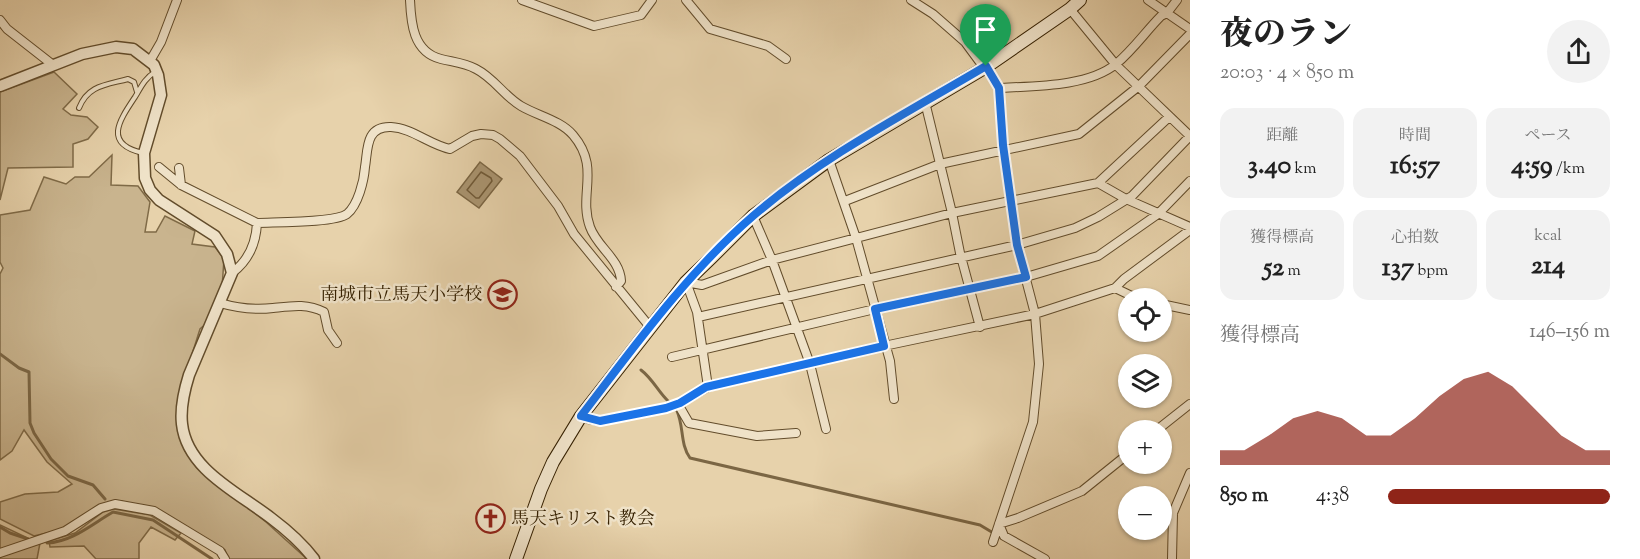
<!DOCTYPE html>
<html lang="ja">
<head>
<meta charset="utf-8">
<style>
  :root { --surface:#fff; --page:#f2f2f2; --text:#222; --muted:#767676; --accent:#8f2418 }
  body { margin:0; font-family:"Sorts Mill Goudy","Noto Serif JP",serif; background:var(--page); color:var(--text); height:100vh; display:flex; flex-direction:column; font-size:22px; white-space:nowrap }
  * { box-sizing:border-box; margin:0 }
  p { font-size:20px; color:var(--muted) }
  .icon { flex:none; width:33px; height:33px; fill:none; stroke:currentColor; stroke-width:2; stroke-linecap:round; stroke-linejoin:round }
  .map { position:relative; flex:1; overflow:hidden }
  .panel { display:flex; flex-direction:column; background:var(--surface); width:450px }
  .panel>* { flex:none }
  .buttons { position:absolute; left:1118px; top:288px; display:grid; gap:12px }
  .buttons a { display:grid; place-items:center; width:54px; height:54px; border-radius:50%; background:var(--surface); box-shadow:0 2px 4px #0004; font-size:30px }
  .pin { position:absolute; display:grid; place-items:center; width:51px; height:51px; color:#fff; margin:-62px -26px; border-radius:50% 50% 50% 0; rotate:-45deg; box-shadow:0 0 6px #0007 }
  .pin .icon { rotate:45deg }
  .round { display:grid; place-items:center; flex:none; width:63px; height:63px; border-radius:32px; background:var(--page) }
  .overview { display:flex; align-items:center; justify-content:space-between; height:102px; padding:0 30px }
  h1 { font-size:33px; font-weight:800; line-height:45px }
  .metrics { display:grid; grid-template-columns:repeat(3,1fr); gap:9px; height:102px; padding:6px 30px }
  .metrics div { display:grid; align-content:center; border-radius:15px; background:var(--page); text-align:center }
  .metrics b { font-size:26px; font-weight:800 }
  .metrics small { font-size:16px; font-weight:400 }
  .metrics p { font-size:16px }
  .chart { height:168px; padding:12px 30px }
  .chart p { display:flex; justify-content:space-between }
  .chart svg { width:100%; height:108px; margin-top:6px; fill:var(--accent); opacity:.7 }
  ul { padding:0 30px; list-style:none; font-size:20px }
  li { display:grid; grid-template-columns:96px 72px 1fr; align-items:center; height:45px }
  li i { height:15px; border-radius:8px; background:var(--accent) }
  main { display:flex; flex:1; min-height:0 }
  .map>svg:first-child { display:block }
</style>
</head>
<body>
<main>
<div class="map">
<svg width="1190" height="559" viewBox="0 0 1190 559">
  <rect width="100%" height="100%" fill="#e7d2ab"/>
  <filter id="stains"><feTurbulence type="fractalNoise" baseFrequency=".00333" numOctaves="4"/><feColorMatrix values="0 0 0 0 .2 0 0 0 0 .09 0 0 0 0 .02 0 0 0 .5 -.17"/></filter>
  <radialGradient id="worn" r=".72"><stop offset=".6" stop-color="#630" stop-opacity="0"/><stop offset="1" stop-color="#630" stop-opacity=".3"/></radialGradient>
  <!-- green -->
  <path fill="#c9b48e" stroke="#7f6a47" stroke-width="1.5" d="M54 72 77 94 63 109 71 115 87 117 98 127 88 139 73 144V167L8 168 0 200V92Z
    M112 155 111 185 138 186 150 202 145 232H156L165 216 195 231 192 244 215 247 224 259 222 288 208 322 200 329 189 364 178 426 185 451 197 468 266 522 307 559H228L225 550 185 526 122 501 59 530 34 536 0 519V502L25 494 58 492 72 484 47 462 24 430 12 451 0 460V274L3 268 0 262V215L30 210 44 177 66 184 75 177H89Z
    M114 509 150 515 181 533 175 540 151 527 139 543V559H96L84 546 50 547 49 541 75 533 103 512Z
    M0 525 32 540 0 550Z
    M40 543 37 559H0V557Z"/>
  <!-- water -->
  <path fill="#aa9571" stroke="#7b6644" stroke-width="1.5" d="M480 162 502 179 479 208 457 192Z"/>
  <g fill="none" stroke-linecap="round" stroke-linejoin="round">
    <!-- shore -->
    <path stroke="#705a38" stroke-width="1.5" d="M481 172 491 178 492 181 479 198H476L467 190Z"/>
    <!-- stream -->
    <path stroke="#7b6644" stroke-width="3" d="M0 354 19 368 29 372 30 423 34 433 51 459 68 476 93 485 105 499
      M641 370C653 379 658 392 669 402
      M677 411C684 427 680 444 690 458L980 525 995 534
      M0 527 10 533 28 539
      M47 543C72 542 92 524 113 512L153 520 212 559"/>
    <defs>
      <path id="service" d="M79 108C88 85 106 85 128 79L134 82 137 92
        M143 153C103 144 119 121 135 97 141 87 145 78 155 72"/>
      <path id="minor" d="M410 0C411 23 413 52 441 59 453 62 465 63 476 69 494 78 504 96 521 106 538 116 560 120 573 135 601 168 578 194 590 227 597 247 620 259 621 281L616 287
        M522 0 594 26 641 15 652 0
        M686 0 710 29 768 46 786 59
        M911 0 933 14 965 42 979 61 986 67 999 88 1003 145 1017 245 1035 314 1039 364 1033 422 993 542
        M1148 0 1190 29
        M1070 9 1116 65 1190 136
        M0 20 7 29 53 65
        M150 61 161 42 177 0
        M999 88C1034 86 1088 87 1116 64 1133 50 1146 31 1161 16L1167 13 1177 0
        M925 102 952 213 960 253 980 327
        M829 160 856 238 890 361 894 399
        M159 167 181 185 257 223
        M179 168 181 185
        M1098 183 1126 199 1190 227
        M845 201 940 164 1079 134 1139 86 1190 34
        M753 216 772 260 810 364 826 429
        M232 273C248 261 256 244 257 223 274 222 335 223 347 214 358 205 364 181 365 167 368 150 365 126 391 127 412 128 430 145 450 149L472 136 481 134 493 135 500 139 520 156 558 206 574 234 650 327
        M686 282 702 285 772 260 952 213 1098 183 1169 117
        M686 282 697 312 708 387
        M1115 288 1136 298
        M220 303C237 308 256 310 273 308 291 306 307 303 324 312L328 330 337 343
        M1161 304 1190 310
        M698 317 1017 245 1075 228 1098 217 1132 196 1190 136
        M672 357 875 309 1026 277 1098 256 1158 214 1190 181
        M678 404 689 423 757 436 796 433
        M581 416 588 419 600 421 666 408 680 403 708 387 884 346 1035 314 1115 288 1124 279 1190 230
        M1157 430 1190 404
        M999 524 1018 518 1082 491 1128 454
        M999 524 1004 536 1045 559
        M0 553 65 531 101 508 115 504 154 511 220 551 225 559
        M1172 559 1173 513 1190 473"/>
      <path id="tertiary" d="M0 86 82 54 116 47 133 49 154 65 158 75 161 95 144 153 145 178 150 190 159 200 215 236 227 254 232 273 189 375C184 391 180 407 182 424 187 470 239 493 271 518 287 530 302 543 314 559"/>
      <path id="secondary" d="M516 559 541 489 553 462 581 416 686 282 711 258 753 216 829 160 986 67 1070 9 1080 0"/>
    </defs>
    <!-- service casing -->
    <use href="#service" stroke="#624c2b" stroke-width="6"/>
    <!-- minor casing -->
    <use href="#minor" stroke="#624c2b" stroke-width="10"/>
    <!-- tertiary casing -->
    <use href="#tertiary" stroke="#624c2b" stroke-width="13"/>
    <!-- secondary casing -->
    <use href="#secondary" stroke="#352000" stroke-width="14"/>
    <!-- service -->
    <use href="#service" stroke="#efe2c8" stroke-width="4"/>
    <!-- minor -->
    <use href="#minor" stroke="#efe2c8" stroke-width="8"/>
    <!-- tertiary -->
    <use href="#tertiary" stroke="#efe2c8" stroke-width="10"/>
    <!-- secondary -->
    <use href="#secondary" stroke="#efe2c8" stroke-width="12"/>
  </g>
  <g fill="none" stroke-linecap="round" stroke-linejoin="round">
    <defs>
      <path id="route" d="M986 66 999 88 1003 145 1017 245 1026 277 875 309 884 346 706 387 680 403 666 408 600 421 581 416C634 347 686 274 753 216 823 156 907 113 986 66Z"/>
    </defs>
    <!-- route casing -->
    <use href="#route" stroke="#fff" stroke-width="12"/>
    <!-- route -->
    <use href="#route" stroke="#1a73e8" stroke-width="8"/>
  </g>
  <!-- icons -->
  <defs>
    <symbol id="school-ring" viewBox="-11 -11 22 22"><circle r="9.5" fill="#efe2c8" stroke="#8f2418" stroke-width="1.5"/><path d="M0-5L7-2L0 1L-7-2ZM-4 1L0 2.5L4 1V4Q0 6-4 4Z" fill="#8f2418"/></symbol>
    <symbol id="church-ring" viewBox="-11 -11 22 22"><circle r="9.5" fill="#efe2c8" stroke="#8f2418" stroke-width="1.5"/><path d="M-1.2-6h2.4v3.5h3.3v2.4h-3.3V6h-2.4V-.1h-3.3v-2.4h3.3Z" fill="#8f2418"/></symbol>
  </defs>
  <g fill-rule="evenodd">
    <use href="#school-ring" x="486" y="278" width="33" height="33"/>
    <use href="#church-ring" x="474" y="502" width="33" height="33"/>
  </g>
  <g text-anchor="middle" stroke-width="5" stroke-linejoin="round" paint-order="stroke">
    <!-- poi labels -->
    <g font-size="18" fill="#352000" stroke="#efe2c8" text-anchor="end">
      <text x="482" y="300">南城市立馬天小学校</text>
      <text x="511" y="524" text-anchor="start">馬天キリスト教会</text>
    </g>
  </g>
  <rect width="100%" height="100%" filter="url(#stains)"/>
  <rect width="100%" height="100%" fill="url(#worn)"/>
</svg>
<div class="buttons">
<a><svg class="icon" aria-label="locate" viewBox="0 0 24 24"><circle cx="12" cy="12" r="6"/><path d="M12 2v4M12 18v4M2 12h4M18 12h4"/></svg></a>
<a><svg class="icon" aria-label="layers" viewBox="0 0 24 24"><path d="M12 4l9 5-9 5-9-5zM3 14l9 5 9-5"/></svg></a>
<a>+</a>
<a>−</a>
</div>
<div class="pin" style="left:986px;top:66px;background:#1e9e55"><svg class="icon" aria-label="arrive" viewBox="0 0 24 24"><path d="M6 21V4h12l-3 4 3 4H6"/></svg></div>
</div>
<section class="panel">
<div class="overview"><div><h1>夜のラン</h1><p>20:03 · 4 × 850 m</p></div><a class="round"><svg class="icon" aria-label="share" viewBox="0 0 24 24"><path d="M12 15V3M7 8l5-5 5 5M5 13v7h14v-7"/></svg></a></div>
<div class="metrics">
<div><p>距離</p><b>3.40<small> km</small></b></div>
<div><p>時間</p><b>16:57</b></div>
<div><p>ペース</p><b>4:59<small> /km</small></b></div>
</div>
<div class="metrics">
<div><p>獲得標高</p><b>52<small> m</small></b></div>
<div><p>心拍数</p><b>137<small> bpm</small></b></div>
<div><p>kcal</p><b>214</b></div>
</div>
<div class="chart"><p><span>獲得標高</span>146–156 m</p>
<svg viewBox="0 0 160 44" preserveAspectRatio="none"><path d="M0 44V38L10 38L20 32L30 25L40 22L50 25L60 32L70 32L80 25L90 16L100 9L110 6L120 12L130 22L140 32L150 38L160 38V44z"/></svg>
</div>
<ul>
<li><b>850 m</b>4:38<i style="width:100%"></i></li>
</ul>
</section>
</main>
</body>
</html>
